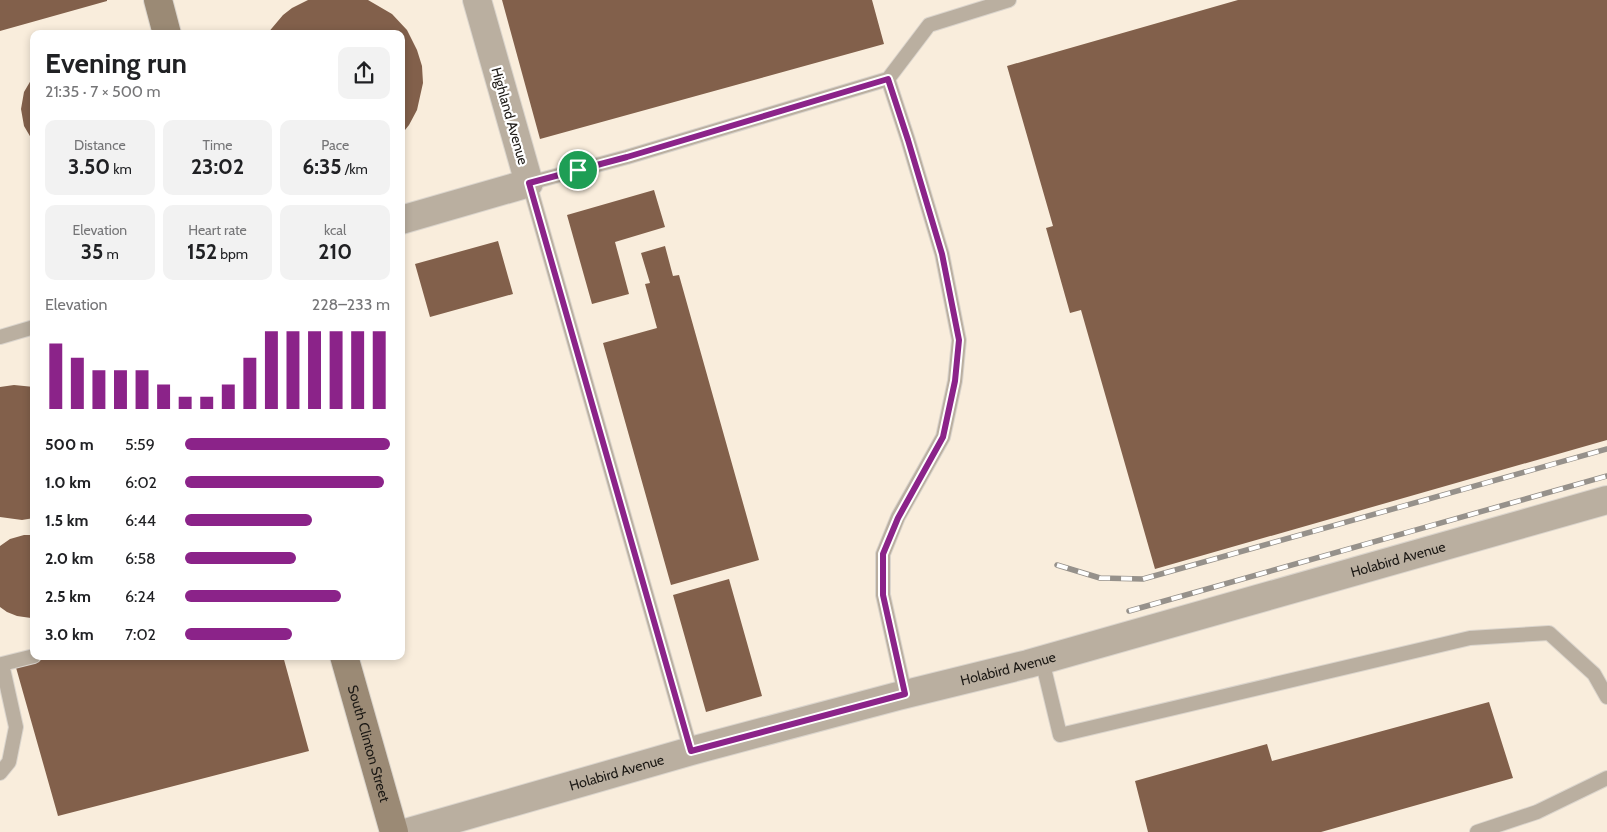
<!DOCTYPE html>
<html lang="en">
<head>
<meta charset="utf-8">
<style>
  :root { --surface:#fff; --page:#f2f2f2; --text:#202124; --muted:#757577; --accent:#8b2389 }
  body { margin:0; font-family:Cabin,sans-serif; background:var(--page); color:var(--text); height:100vh; display:flex; flex-direction:column; font-size:19px; white-space:nowrap }
  * { box-sizing:border-box; margin:0 }
  p { font-size:16px; color:var(--muted) }
  .icon { flex:none; width:28px; height:28px; fill:none; stroke:currentColor; stroke-width:2; stroke-linecap:round; stroke-linejoin:round }
  .map { position:relative; flex:1; overflow:hidden }
  .sheet { position:absolute; left:30px; top:30px; width:375px; height:630px; display:flex; flex-direction:column; background:var(--surface); border-radius:10px; box-shadow:0 2px 8px #0003 }
  .sheet>* { flex:none }
  .pin { position:absolute; display:grid; place-items:center; width:42px; height:42px; color:#fff; margin:-21px; border:2px solid #fff; border-radius:50%; box-shadow:0 1px 5px #0007 }
  .round { display:grid; place-items:center; flex:none; width:52px; height:52px; border-radius:10px; background:var(--page) }
  .summary { display:flex; align-items:center; justify-content:space-between; height:85px; padding:0 15px }
  h1 { font-size:28px; font-weight:800; line-height:38px }
  .stats { display:grid; grid-template-columns:repeat(3,1fr); gap:8px; height:85px; padding:5px 15px }
  .stats div { display:grid; align-content:center; border-radius:10px; background:var(--page); text-align:center }
  .stats b { font-size:21px; font-weight:800 }
  .stats small { font-size:14px; font-weight:400 }
  .stats p { font-size:14px }
  .chart { height:140px; padding:10px 15px }
  .chart p { display:flex; justify-content:space-between }
  .chart svg { width:100%; height:90px; margin-top:5px; stroke:var(--accent); stroke-width:6 }
  ul { padding:0 15px; list-style:none; font-size:16px }
  li { display:grid; grid-template-columns:80px 60px 1fr; align-items:center; height:38px }
  li i { height:12px; border-radius:6px; background:var(--accent) }
  .map>svg:first-child { display:block }
</style>
</head>
<body>
<div class="map">
<svg width="1607" height="832" viewBox="0 0 1607 832">
  <rect width="100%" height="100%" fill="#fff9f0"/>
  <!-- built -->
  <path fill="#f9eddc" fill-rule="evenodd" d="M0 0H1607V832H0ZM34 34H401V656H34Z"/>
  <!-- building -->
  <path fill="#82604b" d="M0 0H107V1L0 31Z
    M308 0H368L392 14 407 30 417 50 422 66 423 83 417 110 409 125 401 135V34H267L283 15 292 8Z
    M502 0H872L884 44 540 139Z
    M1238 0H1607V440L1155 569 1081 310 1070 313 1046 228 1053 226 1007 66Z
    M34 75V143L24 126 21 109 24 92Z
    M654 190 665 227 615 242 629 294 592 304 567 215Z
    M498 241 513 294 430 317 415 264Z
    M665 246 673 276 679 275 759 560 671 585 603 343 657 328 645 284 650 283 641 253Z
    M14 385 34 387V518L22 520 0 517V387Z
    M24 535H34V617L31 618 17 616 7 612 0 607V546L10 539Z
    M729 579 762 696 706 712 673 595Z
    M42 656H283L309 751 58 816 15 664Z
    M1489 702 1513 778 1321 832H1148L1135 781 1267 744 1272 761Z"/>
  <g fill="none" stroke-linecap="round" stroke-linejoin="round">
    <defs>
      <path id="service" d="M888 79 929 25 1009 0
        M0 337 34 327
        M1042 660 1060 735 1470 638 1549 633 1594 674 1607 697
        M691 751 529 183 627 157 888 79 908 140 942 254 959 340 955 381 943 437 898 517 883 554V595L905 694
        M0 773 9 762 16 727 2 664 34 656
        M1477 832 1537 812 1607 778"/>
      <g id="minor">
        <path d="M401 220 529 183 477 0"/>
        <path id="s1" d="M409 832 691 751 898 696 1028 664 1607 500"/>
      </g>
      <g id="secondary">
        <path d="M158 0 167 34"/>
        <path id="s2" d="M344 656 394 832"/>
      </g>
    </defs>
    <!-- service casing -->
    <use href="#service" stroke="#dbd5cd" stroke-width="16"/>
    <!-- minor casing -->
    <use href="#minor" stroke="#dbd5cd" stroke-width="30"/>
    <!-- secondary casing -->
    <use href="#secondary" stroke="#dbd5cd" stroke-width="30"/>
    <!-- service -->
    <use href="#service" stroke="#baafa0" stroke-width="14"/>
    <!-- minor -->
    <use href="#minor" stroke="#baafa0" stroke-width="28"/>
    <!-- secondary -->
    <use href="#secondary" stroke="#9b8a75" stroke-width="28"/>
    <defs>
      <path id="rail" d="M1057 565 1100 578 1143 579 1607 449
        M1129 611 1607 476"/>
    </defs>
    <!-- rail casing -->
    <use href="#rail" stroke="#96918b" stroke-width="5.5"/>
    <!-- rail -->
    <use href="#rail" stroke="#fff" stroke-width="4" stroke-dasharray="11" stroke-linecap="butt"/>
  </g>
  <g fill="none" stroke-linecap="round" stroke-linejoin="round">
    <defs>
      <path id="route" d="M888 79 908 140 942 254 959 340 955 381 943 437 898 518 883 554V595L905 694 691 751 529 183 627 157Z"/>
    </defs>
    <!-- route casing -->
    <use href="#route" stroke="#fff" stroke-width="10"/>
    <!-- route -->
    <use href="#route" stroke="#8b2389" stroke-width="6"/>
  </g>
  <g text-anchor="middle" stroke-width="4.5" stroke-linejoin="round" paint-order="stroke">
    <!-- street labels -->
    <g font-size="14" fill="#1c1915" stroke="#fff">
      <text transform="translate(510 116) rotate(74)" y="5">Highland Avenue</text>
      <text dy="5" stroke="none"><textPath href="#s1" startOffset="1026">Holabird Avenue</textPath></text>
      <text dy="5" stroke="none"><textPath href="#s1" startOffset="621">Holabird Avenue</textPath></text>
      <text dy="5" stroke="none"><textPath href="#s2" startOffset="91">South Clinton Street</textPath></text>
      <text dy="5" stroke="none"><textPath href="#s1" startOffset="216">Holabird Avenue</textPath></text>
    </g>
  </g>
</svg>
<div class="pin" style="left:578px;top:170px;background:#1e9e55"><svg class="icon" aria-label="arrive" viewBox="0 0 24 24"><path d="M6 21V4h12l-3 4 3 4H6"/></svg></div>
<section class="sheet">
<div class="summary"><div><h1>Evening run</h1><p>21:35 · 7 × 500 m</p></div><a class="round"><svg class="icon" aria-label="share" viewBox="0 0 24 24"><path d="M12 15V3M7 8l5-5 5 5M5 13v7h14v-7"/></svg></a></div>
<div class="stats">
<div><p>Distance</p><b>3.50<small> km</small></b></div>
<div><p>Time</p><b>23:02</b></div>
<div><p>Pace</p><b>6:35<small> /km</small></b></div>
</div>
<div class="stats">
<div><p>Elevation</p><b>35<small> m</small></b></div>
<div><p>Heart rate</p><b>152<small> bpm</small></b></div>
<div><p>kcal</p><b>210</b></div>
</div>
<div class="chart"><p><span>Elevation</span>228–233 m</p>
<svg viewBox="0 0 160 44" preserveAspectRatio="none"><path d="M5 44V12M15 44V19M25 44V25M35 44V25M45 44V25M55 44V32M65 44V38M75 44V38M85 44V32M95 44V19M105 44V6M115 44V6M125 44V6M135 44V6M145 44V6M155 44V6"/></svg>
</div>
<ul>
<li><b>500 m</b>5:59<i style="width:100%"></i></li>
<li><b>1.0 km</b>6:02<i style="width:97%"></i></li>
<li><b>1.5 km</b>6:44<i style="width:62%"></i></li>
<li><b>2.0 km</b>6:58<i style="width:54%"></i></li>
<li><b>2.5 km</b>6:24<i style="width:76%"></i></li>
<li><b>3.0 km</b>7:02<i style="width:52%"></i></li>
</ul>
</section>
</div>
</body>
</html>
